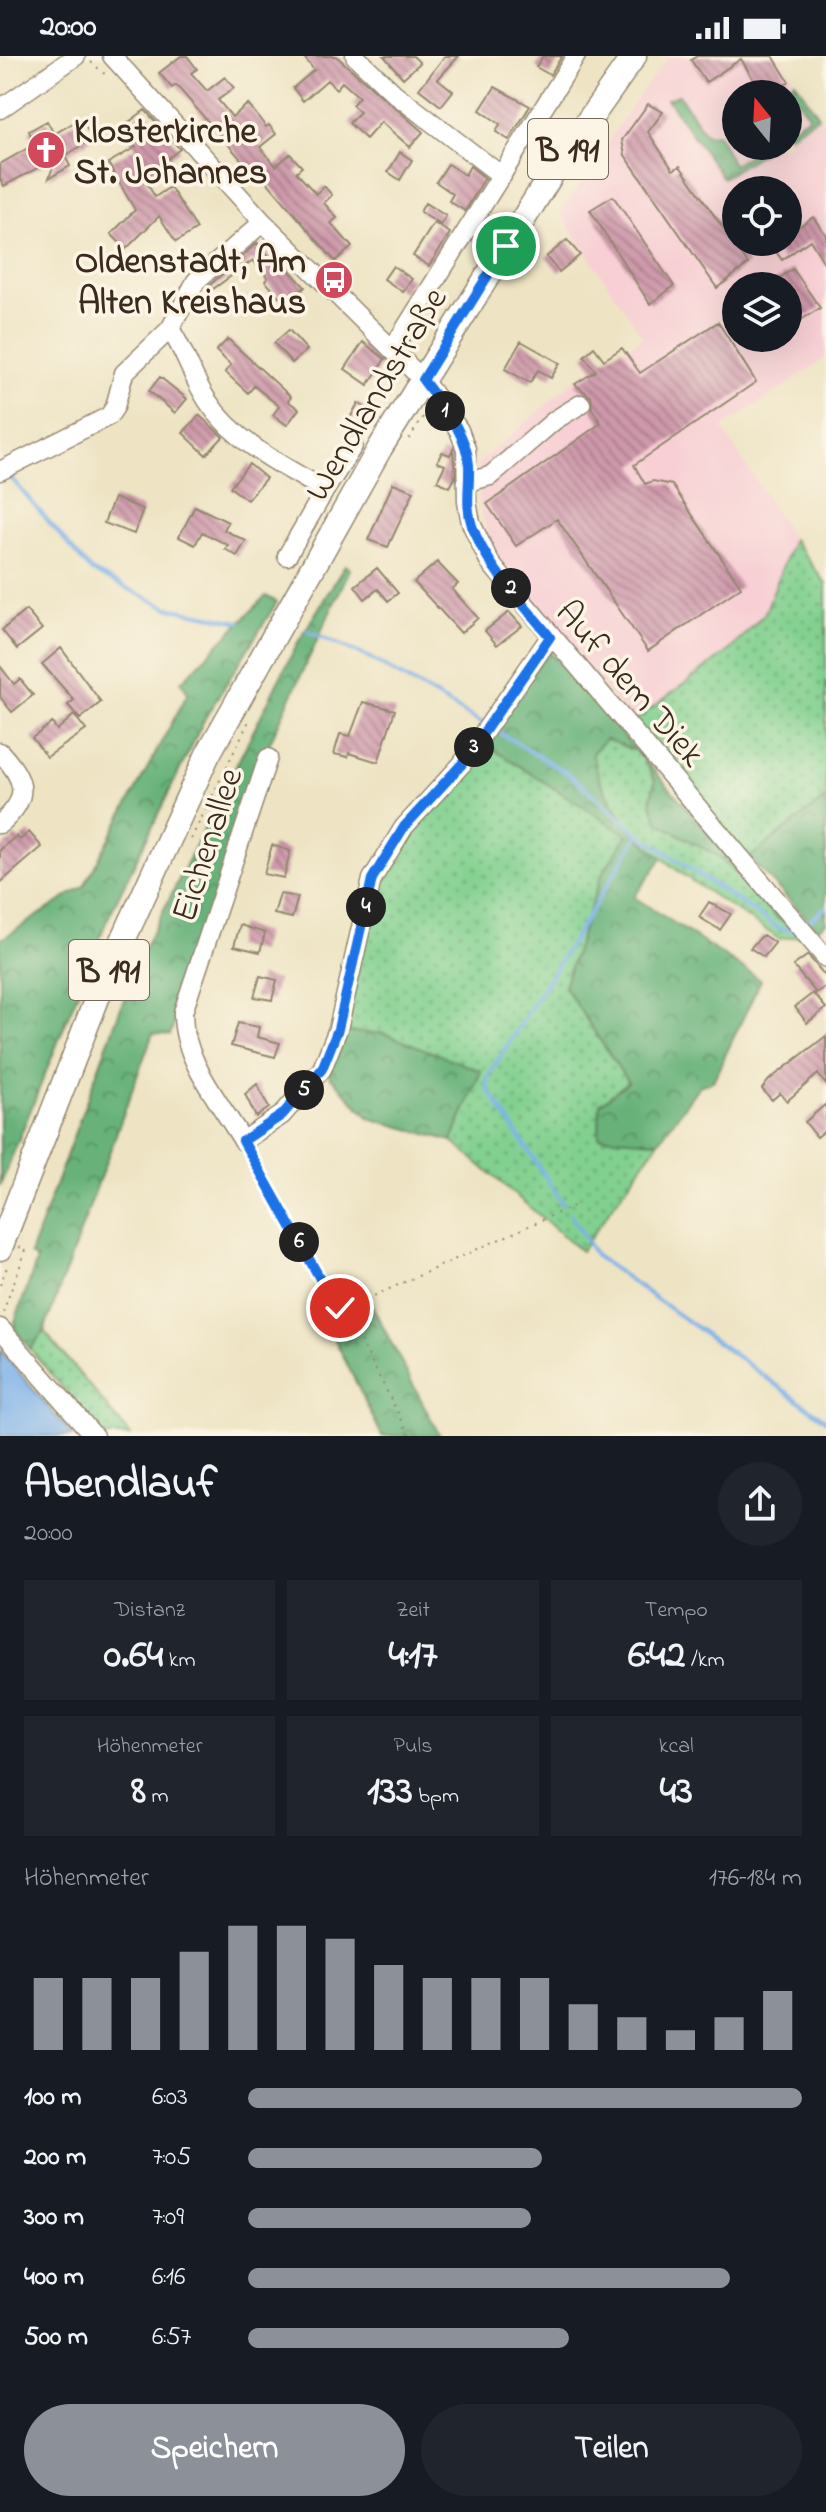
<!DOCTYPE html>
<html lang="de">
<head>
<meta charset="utf-8">
<style>
  :root { --surface:#171b24; --page:#20242c; --text:#f1f3f6; --muted:#9ea1a6; --accent:#8c9099 }
  body { margin:0; font-family:"Indie Flower",sans-serif; background:var(--page); color:var(--text); height:100vh; display:flex; flex-direction:column; font-size:30px; white-space:nowrap }
  * { box-sizing:border-box; margin:0 }
  p { font-size:26px; color:var(--muted) }
  .icon { flex:none; width:44px; height:44px; fill:none; stroke:currentColor; stroke-width:2; stroke-linecap:round; stroke-linejoin:round }
  .map { position:relative; height:1380px; overflow:hidden }
  .drawer { display:flex; flex-direction:column; background:var(--surface); flex:1 }
  .drawer>* { flex:none }
  .needle { width:52px; rotate:342deg }
  .tools { position:absolute; left:722px; top:24px; display:grid; gap:16px }
  .tools a { display:grid; place-items:center; width:80px; height:80px; border-radius:50%; background:var(--surface); box-shadow:0 8px 32px #0002; font-size:40px }
  .pin { position:absolute; display:grid; place-items:center; width:68px; height:68px; color:#fff; margin:-34px; border:4px solid #fff; border-radius:50%; box-shadow:0 2px 8px #0007 }
  .km { position:absolute; width:40px; height:40px; margin:-20px; border-radius:50%; background:#222; color:#fff; font-size:22px; line-height:40px; text-align:center }
  .round { display:grid; place-items:center; flex:none; width:84px; height:84px; border-radius:42px; background:var(--page) }
  .overview { display:flex; align-items:center; justify-content:space-between; height:136px; padding:0 24px }
  h1 { font-size:44px; font-weight:700; line-height:60px }
  .figures { display:grid; grid-template-columns:repeat(3,1fr); gap:12px; height:136px; padding:8px 24px }
  .figures div { display:grid; align-content:center; border-radius:0px; background:var(--page); text-align:center }
  .figures b { font-size:40px; font-weight:700 }
  .figures small { font-size:22px; font-weight:400 }
  .figures p { font-size:22px }
  .chart { height:224px; padding:16px 24px }
  .chart p { display:flex; justify-content:space-between }
  .chart svg { width:100%; height:144px; margin-top:8px; stroke:var(--accent); stroke-width:6 }
  .cta { display:flex; gap:16px; margin-top:auto; padding:16px 24px }
  .cta a { flex:1; height:92px; border-radius:48px; background:var(--accent); color:#fff; font-size:32px; font-weight:700; line-height:92px; text-align:center }
  .cta a+a { background:var(--page); color:var(--text) }
  ul { padding:0 24px; list-style:none; font-size:26px }
  li { display:grid; grid-template-columns:128px 96px 1fr; align-items:center; height:60px }
  li i { height:20px; border-radius:10px; background:var(--accent) }
  .status { display:flex; justify-content:space-between; align-items:center; height:56px; padding:0 40px; background:var(--surface); direction:ltr }
  .status svg { height:22px; fill:currentColor }
  .map>svg:first-child { display:block }
</style>
</head>
<body>
<div class="status"><b>20:00</b><svg viewBox="0 0 49 12"><path d="M0 12V9h3v3zM5 12V6h3v6zM10 12V3h3v9zM15 12V0h3v12zM26 1h20v11H26zM47 4h2v5h-2z"/></svg></div>
<div class="map">
<svg width="826" height="1380" viewBox="0 0 826 1380">
  <defs>
    <pattern id="grass-dots" width="8" height="8" patternUnits="userSpaceOnUse" patternTransform="scale(2)"><rect width="8" height="8" fill="#81d08f"/><path d="M2 2h.1M6 6h.1" fill="none" stroke="#6ba974" stroke-width="1.8" stroke-linecap="round"/></pattern>
    <pattern id="forest-crowns" width="20" height="18" patternUnits="userSpaceOnUse" patternTransform="scale(2)"><rect width="20" height="18" fill="#68b27a"/><path d="M2 6a3 3 0 1 1 6 0M12 15a3 3 0 1 1 6 0" fill="none" stroke="#579163"/></pattern>
    <pattern id="building-back-hatch" width="6" height="6" patternUnits="userSpaceOnUse" patternTransform="scale(2)"><rect width="6" height="6" fill="#ce98aa"/><path d="M-1 5l2 2M0 0l6 6M5-1l2 2" fill="none" stroke="#a87c8a"/></pattern>
  </defs>
  <rect width="100%" height="100%" fill="#fcf5e5"/>
  <filter id="ink" filterUnits="userSpaceOnUse"><feTurbulence type="fractalNoise" baseFrequency=".0125" numOctaves="2"/><feDisplacementMap in="SourceGraphic" scale="16" xChannelSelector="R" yChannelSelector="G"/><feConvolveMatrix kernelMatrix="1 2 1 2 8 2 1 2 1" color-interpolation-filters="sRGB"/></filter>
  <filter id="wash" filterUnits="userSpaceOnUse"><feTurbulence type="fractalNoise" baseFrequency=".006" numOctaves="4" result="noise"/><feDisplacementMap in="SourceGraphic" scale="32" xChannelSelector="R" yChannelSelector="G"/><feGaussianBlur stdDeviation="1.8" result="paint"/><feColorMatrix in="noise" values="0 0 0 0 0 0 0 0 0 0 0 0 0 0 0 0 0 1.4 0 .05"/><feComposite in="paint" operator="in"/></filter>
  <g filter="url(#wash)">
    <rect width="100%" height="100%" fill="#eee4c4"/>
    <!-- built -->
    <path fill="#f7cfd4" fill-rule="evenodd" d="M669 0H778L826 70V302L722 372 793 483 765 557 730 594 633 666 549 567 492 492 480 452 478 407 575 324 643 281 560 157 630 52ZM736 38H788V90H736ZM736 134H788V186H736ZM736 230H788V282H736Z"/>
    <!-- grass -->
    <path fill="url(#grass-dots)" stroke="#5e7d56" stroke-width="2" d="M793 483 826 528V742L749 802 633 666 730 594 765 557Z
      M606 683 639 696 655 724 651 746 659 767 719 801 799 880 779 883C708 833 611 788 592 697Z
      M485 688 628 779 601 820 564 930 628 1026 600 1048 599 1080 659 1085 581 1195 452 1085 480 1014 343 976 378 824 410 773Z
      M44 1275 131 1380H103L30 1293Z"/>
    <!-- forest -->
    <path fill="url(#forest-crowns)" stroke="#526e4c" stroke-width="2" d="M795 25 819 60 788 80V74L809 60 789 30Z
      M679 39 706 79 718 78 733 109 763 90H773L723 122 667 43Z
      M345 509 350 513 264 699 170 979 153 977 44 1275 30 1293 13 1271 37 1204 30 1198 138 905 297 588Z
      M266 540 277 546 205 662 107 864 0 1130V884L84 830 188 637 181 626Z
      M548 594 791 870 777 862 719 801 659 767 651 746 655 724 639 696 606 683 592 697C601 740 627 775 662 802L634 841 761 924 713 1025 699 1030 659 1085 599 1081 600 1048 628 1026 564 930 601 820 627 779 485 688Z
      M826 742V866L817 873 749 802Z
      M343 976 383 977 481 1015 452 1085 369 1062 329 1019Z
      M372 1250 440 1380H382L322 1257Z"/>
    <!-- water -->
    <path fill="#7cb1ea" stroke="#5c6e84" stroke-width="2" d="M0 1294 73 1380H0Z"/>
    <g fill="none" stroke-linecap="round" stroke-linejoin="round">
      <!-- stream -->
      <path stroke="#7cb1ea" stroke-width="4" d="M6 416 91 515 168 552 240 566
        M307 575 368 601 482 667
        M493 673 569 718 639 778 778 872 796 875
        M803 869 826 851
        M563 1148 488 1033 487 1022 639 778
        M570 1158 596 1200 826 1364"/>
    </g>
    <g id="blocks">
      <!-- building -->
      <path fill="url(#building-back-hatch)" d="M181 0H187L197 13 191 17 207 35 225 21 234 32 218 44 232 61 248 48 266 71 269 69 276 78 260 91 276 110 290 98 302 111 296 116 316 138 324 130 332 139 324 147 337 162 331 167 352 191 335 205 257 114 253 117 176 29 172 32 159 17Z
        M303 0H336L423 76 410 91 381 66 366 83 349 67 360 56 352 49 359 41 342 26 336 33 327 24 303 45 293 32 314 14Z
        M384 0H413L420 7 403 22Z
        M445 0H459L438 23 453 35 441 50 419 33Z
        M543 0H562L550 19 536 11Z
        M697 0H773L789 26 770 38H762L741 3 706 26 691 4Z
        M495 31 530 50 509 84 496 76 500 68 480 54Z
        M648 48 663 56 648 76 673 114 680 110 748 208 717 232 625 99 622 84Z
        M145 54 180 93 144 122 155 141 170 131 197 173 176 186 159 160 126 193 111 178 135 154 108 107 136 91 121 72Z
        M80 63 93 82 65 100 70 110 49 122 56 102 4 130 0 123V108L35 88 29 75 47 65 54 78Z
        M400 96 412 104 400 124 388 116Z
        M448 108 465 119 470 110 485 122 465 155 449 145 453 138 436 126Z
        M613 140 674 230 650 248 590 154Z
        M425 147 446 160 441 169 420 156Z
        M813 161 826 179V210L810 184 782 204 769 186H788V178Z
        M434 167 450 177 429 210 413 200Z
        M567 184 580 199 559 216 546 201Z
        M257 187 279 212 284 208 305 231 286 248 265 225 268 222 253 204 213 233 210 229Z
        M393 210 412 223 403 236 384 223Z
        M793 213 820 252 788 272V230H768Z
        M718 266 756 326 634 409 645 428 653 425 672 429 741 531 648 595 557 463 516 490 487 448 601 367 592 353 591 341 575 328 596 315 584 300 594 291 604 304 622 292 640 317Z
        M289 274 307 294 292 307 274 287Z
        M228 283 291 341 288 345 299 353 287 369 273 359 279 350 254 330 248 337 225 316 231 309 216 295Z
        M521 285 560 307 551 322 538 314 530 327 505 313Z
        M363 286 385 303 368 329 345 313Z
        M160 321 187 343 175 357 149 335Z
        M358 347 375 357 364 375 348 366Z
        M199 359 223 381 206 399 183 377Z
        M453 393 455 422 450 431 437 425 445 409 437 406 442 396 450 399Z
        M249 408 266 422 247 444 230 431Z
        M393 427 414 435 388 491 368 484Z
        M114 442 143 453 134 478 104 467Z
        M195 450 228 466 224 474 246 485 237 500 225 493 228 489 202 476 195 489 179 481Z
        M437 506 458 528 452 533 478 562 461 577 414 526Z
        M377 512 398 537 388 545 378 533 365 543 355 530Z
        M26 554 42 573 17 593 2 574Z
        M509 556 522 570 497 589 485 575Z
        M61 592 101 646 80 663 68 649 74 644 42 608Z
        M0 610 14 628 20 623 33 639 12 656 0 641Z
        M363 646 395 654 378 706 349 697 348 701 334 698 340 678 350 680Z
        M74 659 86 674 47 701 32 682 52 667 57 674Z
        M29 776 42 791 0 827V794L16 780 20 784Z
        M272 789 290 795 284 822 264 818Z
        M280 838 298 841 292 862 274 858Z
        M709 846 731 858 720 874 699 861Z
        M240 869 265 877 260 896 234 890Z
        M763 879 775 887 764 901 750 892Z
        M808 899 826 921V930L816 937 793 910Z
        M260 920 277 924 272 944 254 941Z
        M813 937 826 952 807 967 795 951Z
        M238 967 259 971 257 981 280 987 275 1001 231 990Z
        M826 980V1029L818 1018 787 1045 780 1037 772 1044 762 1033 769 1024Z
        M257 1028 269 1052 256 1061 245 1038Z
        M826 1048V1074L817 1081 805 1066Z"/>
    </g>
  </g>
  <g filter="url(#ink)">
    <use href="#blocks" fill-opacity="0" stroke="#948771" stroke-width="2"/>
    <g fill="none" stroke-linecap="round" stroke-linejoin="round">
      <defs>
        <path id="minor" d="M112 0 263 166 423 324 459 374 466 393 467 446 471 467 490 507 826 902
          M355 0 395 38 502 120
          M0 53 76 0
          M263 166 196 225 170 273C185 295 192 321 207 344 234 386 283 410 325 434L287 500
          M393 292 576 0
          M0 415 109 360 115 351 124 317 170 273
          M468 426 490 420 555 364 581 348
          M325 434 353 390
          M0 696C26 724 31 742 0 768
          M268 702 183 956C182 1003 220 1046 243 1085L282 1059 322 1013 338 973 372 823 404 771 462 708 550 581
          M0 1272 94 1380"/>
        <path id="major" d="M0 1192 99 937 208 698 380 392 554 114 634 0"/>
      </defs>
      <!-- minor casing -->
      <use href="#minor" stroke="#948771" stroke-width="21"/>
      <!-- major casing -->
      <use href="#major" stroke="#948771" stroke-width="27"/>
      <!-- path -->
      <path stroke="#948771" stroke-width="2" stroke-dasharray="2 6" stroke-linecap="butt" d="M91 6 107 20
        M409 383 423 361
        M191 783 250 663
        M251 1100 332 1244 344 1253 410 1380
        M0 1229 7 1211
        M345 1253 573 1150
        M3 1256 26 1194 19 1191"/>
      <!-- minor -->
      <use href="#minor" stroke="#fff" stroke-width="18"/>
      <!-- major -->
      <use href="#major" stroke="#fff" stroke-width="24"/>
    </g>
  </g>
  <g fill="none" stroke-linecap="round" stroke-linejoin="round" filter="url(#ink)">
    <defs>
      <path id="route" d="M340 1252 332 1244 243 1085 282 1059 322 1013 338 973 372 823 404 771 462 708 550 581C522 546 488 513 472 470 465 449 470 430 469 409 466 375 442 350 423 324L506 190"/>
    </defs>
    <!-- route casing -->
    <use href="#route" stroke="#fff" stroke-width="16"/>
    <!-- route -->
    <use href="#route" stroke="#1a73e8" stroke-width="10"/>
  </g>
  <!-- icons -->
  <defs>
    <symbol id="church-disc" viewBox="-11 -11 22 22"><circle r="9.5" fill="#d1495b" stroke="#fcf5e5"/><path d="M-1.2-6h2.4v3.5h3.3v2.4h-3.3V6h-2.4V-.1h-3.3v-2.4h3.3Z" fill="#fff"/></symbol>
    <symbol id="bus-disc" viewBox="-11 -11 22 22"><circle r="9.5" fill="#d1495b" stroke="#fcf5e5"/><path d="M-5-6H5V4H4V6H2V4H-2V6H-4V4H-5ZM-3.5-4V0h7V-4ZM-3.5 1.2v1.5H-2V1.2ZM2 1.2v1.5H3.5V1.2Z" fill="#fff"/></symbol>
  </defs>
  <g fill-rule="evenodd">
    <use href="#church-disc" x="24" y="72" width="44" height="44"/>
    <use href="#bus-disc" x="312" y="202" width="44" height="44"/>
  </g>
  <g text-anchor="middle" stroke-width="7" stroke-linejoin="round" paint-order="stroke">
    <!-- shield labels -->
    <g fill="#fcf5e5" stroke="#75675a" stroke-width="2">
      <rect x="528" y="63" width="80" height="60" rx="6"/>
      <rect x="69" y="884" width="80" height="60" rx="6"/>
    </g>
    <g font-size="34" font-weight="bold" fill="#3b2a1e">
      <text x="568" y="105">B 191</text>
      <text x="109" y="926">B 191</text>
    </g>
    <!-- poi labels -->
    <g font-size="36" font-weight="bold" fill="#3b2a1e" stroke="#fcf5e5" text-anchor="start">
      <text x="74" y="86">Klosterkirche<tspan x="74" dy="41">St. Johannes</tspan></text>
      <text x="306" y="216" text-anchor="end">Oldenstadt, Am<tspan x="306" dy="41">Alten Kreishaus</tspan></text>
    </g>
    <!-- street labels -->
    <g font-size="36" fill="#3b2a1e" stroke="#fcf5e5">
      <text transform="translate(374 337) rotate(-59)" y="13">Wendlandstraße</text>
      <text transform="translate(632 626) rotate(49)" y="13">Auf dem Diek</text>
      <text transform="translate(205 788) rotate(-72)" y="13">Eichenallee</text>
    </g>
  </g>
</svg>
<div class="tools">
<a><svg class="needle" viewBox="-14 -14 28 28"><path d="M0-13l5 13h-10z" fill="#e53935"/><path d="M0 13l5-13h-10z" fill="#9ea1a6"/></svg></a>
<a><svg class="icon" aria-label="locate" viewBox="0 0 24 24"><circle cx="12" cy="12" r="6"/><path d="M12 2v4M12 18v4M2 12h4M18 12h4"/></svg></a>
<a><svg class="icon" aria-label="layers" viewBox="0 0 24 24"><path d="M12 4l9 5-9 5-9-5zM3 14l9 5 9-5"/></svg></a>
</div>
<div class="pin" style="left:506px;top:190px;background:#1e9e55"><svg class="icon" aria-label="arrive" viewBox="0 0 24 24"><path d="M6 21V4h12l-3 4 3 4H6"/></svg></div>
<div class="pin" style="left:340px;top:1252px;background:#d93025"><svg class="icon" aria-label="check" viewBox="0 0 24 24"><path d="M5 12l5 5 9-10"/></svg></div>
<b class="km" style="left:445px;top:355px">1</b>
<b class="km" style="left:511px;top:532px">2</b>
<b class="km" style="left:474px;top:691px">3</b>
<b class="km" style="left:366px;top:851px">4</b>
<b class="km" style="left:304px;top:1034px">5</b>
<b class="km" style="left:299px;top:1186px">6</b>
</div>
<section class="drawer">
<div class="overview"><div><h1>Abendlauf</h1><p>20:00</p></div><a class="round"><svg class="icon" aria-label="share" viewBox="0 0 24 24"><path d="M12 15V3M7 8l5-5 5 5M5 13v7h14v-7"/></svg></a></div>
<div class="figures">
<div><p>Distanz</p><b>0.64<small> km</small></b></div>
<div><p>Zeit</p><b>4:17</b></div>
<div><p>Tempo</p><b>6:42<small> /km</small></b></div>
</div>
<div class="figures">
<div><p>Höhenmeter</p><b>8<small> m</small></b></div>
<div><p>Puls</p><b>133<small> bpm</small></b></div>
<div><p>kcal</p><b>43</b></div>
</div>
<div class="chart"><p><span>Höhenmeter</span>176–184 m</p>
<svg viewBox="0 0 160 44" preserveAspectRatio="none"><path d="M5 44V22M15 44V22M25 44V22M35 44V14M45 44V6M55 44V6M65 44V10M75 44V18M85 44V22M95 44V22M105 44V22M115 44V30M125 44V34M135 44V38M145 44V34M155 44V26"/></svg>
</div>
<ul>
<li><b>100 m</b>6:03<i style="width:100%"></i></li>
<li><b>200 m</b>7:05<i style="width:53%"></i></li>
<li><b>300 m</b>7:09<i style="width:51%"></i></li>
<li><b>400 m</b>6:16<i style="width:87%"></i></li>
<li><b>500 m</b>6:57<i style="width:58%"></i></li>
</ul>
<div class="cta"><a>Speichern</a><a>Teilen</a></div>
</section>
</body>
</html>
